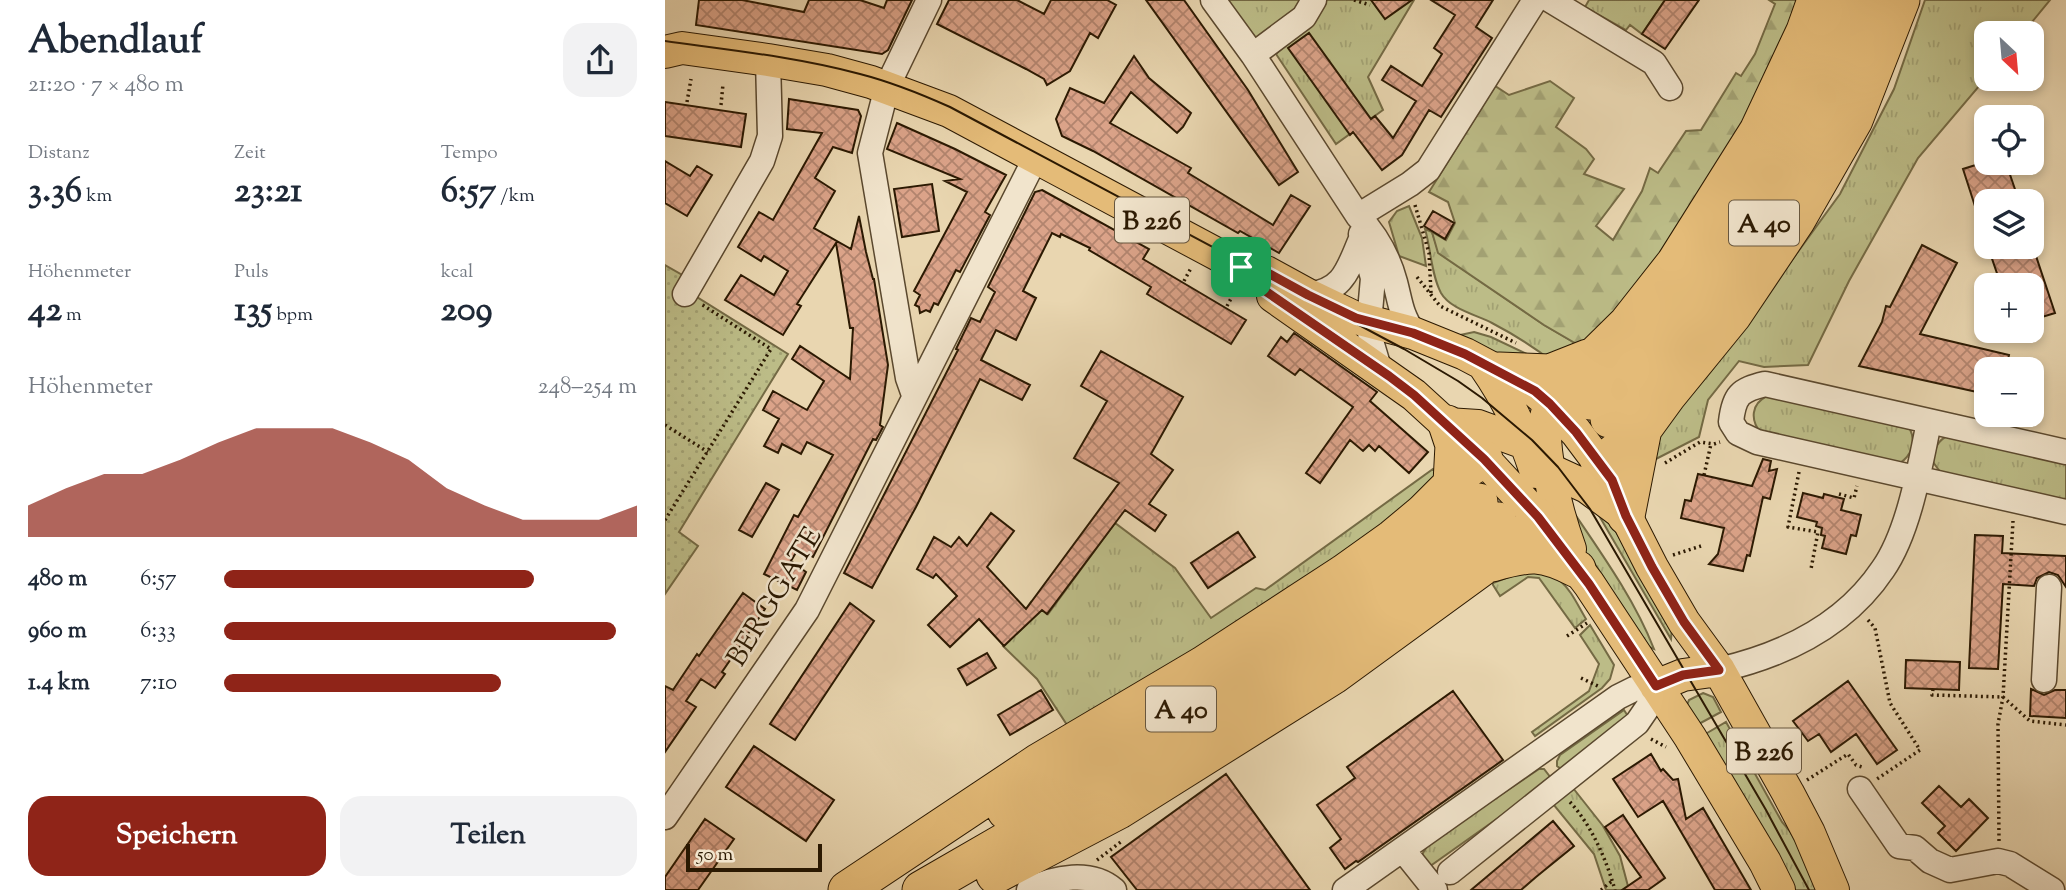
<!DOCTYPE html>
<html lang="de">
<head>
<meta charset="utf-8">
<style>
  :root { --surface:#fff; --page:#f2f2f3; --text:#1f2937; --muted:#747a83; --accent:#8f2418 }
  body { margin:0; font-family:"Sorts Mill Goudy",serif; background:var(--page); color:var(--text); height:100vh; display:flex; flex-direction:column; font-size:26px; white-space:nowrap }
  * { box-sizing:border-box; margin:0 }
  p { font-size:23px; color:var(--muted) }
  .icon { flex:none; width:38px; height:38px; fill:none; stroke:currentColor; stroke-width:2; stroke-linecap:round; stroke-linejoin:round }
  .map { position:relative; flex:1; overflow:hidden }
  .drawer { display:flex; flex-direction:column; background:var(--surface); width:665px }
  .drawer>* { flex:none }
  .needle { width:46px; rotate:154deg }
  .fabs { position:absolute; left:1309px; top:21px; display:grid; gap:14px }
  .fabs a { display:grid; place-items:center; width:70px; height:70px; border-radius:14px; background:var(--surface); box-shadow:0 4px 10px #0003; font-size:35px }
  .scale { position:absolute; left:21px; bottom:18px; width:136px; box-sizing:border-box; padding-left:7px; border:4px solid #2b1902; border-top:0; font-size:19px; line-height:24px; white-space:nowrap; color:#2b1902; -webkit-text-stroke:5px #f1e4cc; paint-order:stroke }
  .pin { position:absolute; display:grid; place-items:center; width:60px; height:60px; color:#fff; margin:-30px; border-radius:14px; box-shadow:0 4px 10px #0006 }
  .round { display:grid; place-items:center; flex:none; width:74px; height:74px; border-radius:21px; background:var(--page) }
  .summary { display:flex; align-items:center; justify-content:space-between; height:119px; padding:0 28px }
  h1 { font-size:38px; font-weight:700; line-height:52px }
  .stats { display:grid; grid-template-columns:repeat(3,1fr); gap:10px; height:119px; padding:7px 28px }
  .stats div { display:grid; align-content:center }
  .stats b { font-size:35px; font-weight:700 }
  .stats small { font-size:19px; font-weight:400 }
  .stats p { font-size:19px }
  .chart { height:196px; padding:14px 28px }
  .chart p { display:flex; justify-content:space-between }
  .chart svg { width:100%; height:126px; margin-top:7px; fill:var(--accent); opacity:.7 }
  .cta { display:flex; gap:14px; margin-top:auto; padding:14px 28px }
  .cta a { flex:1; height:80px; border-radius:21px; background:var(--accent); color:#fff; font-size:28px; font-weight:700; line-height:80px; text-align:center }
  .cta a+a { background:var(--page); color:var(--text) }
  ul { padding:0 28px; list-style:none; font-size:23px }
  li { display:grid; grid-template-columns:112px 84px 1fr; align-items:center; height:52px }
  li i { height:18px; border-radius:9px; background:var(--accent) }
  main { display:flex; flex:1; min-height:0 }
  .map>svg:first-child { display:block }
</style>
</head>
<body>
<main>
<section class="drawer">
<div class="summary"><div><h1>Abendlauf</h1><p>21:20 · 7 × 480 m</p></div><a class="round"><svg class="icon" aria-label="share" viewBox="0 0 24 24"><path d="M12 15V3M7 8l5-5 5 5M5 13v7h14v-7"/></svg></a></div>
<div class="stats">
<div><p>Distanz</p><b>3.36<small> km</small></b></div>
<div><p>Zeit</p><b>23:21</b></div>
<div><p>Tempo</p><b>6:57<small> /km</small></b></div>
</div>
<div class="stats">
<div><p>Höhenmeter</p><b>42<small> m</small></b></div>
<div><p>Puls</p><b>135<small> bpm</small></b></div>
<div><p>kcal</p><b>209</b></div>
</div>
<div class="chart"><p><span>Höhenmeter</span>248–254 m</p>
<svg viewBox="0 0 160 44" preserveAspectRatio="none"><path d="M0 44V33L10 27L20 22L30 22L40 17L50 11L60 6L70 6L80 6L90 11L100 17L110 27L120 33L130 38L140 38L150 38L160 33V44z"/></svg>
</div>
<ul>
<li><b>480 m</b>6:57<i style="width:75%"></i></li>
<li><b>960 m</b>6:33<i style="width:95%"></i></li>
<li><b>1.4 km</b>7:10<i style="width:67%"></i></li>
</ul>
<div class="cta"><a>Speichern</a><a>Teilen</a></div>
</section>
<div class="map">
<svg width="1401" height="890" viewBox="0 0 1401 890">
  <defs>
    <pattern id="grass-tufts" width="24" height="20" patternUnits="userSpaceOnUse" patternTransform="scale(1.75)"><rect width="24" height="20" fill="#bcbc87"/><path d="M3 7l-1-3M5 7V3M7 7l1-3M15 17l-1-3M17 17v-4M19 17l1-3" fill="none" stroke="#a2a173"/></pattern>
    <pattern id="forest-firs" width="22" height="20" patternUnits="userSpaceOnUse" patternTransform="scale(1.75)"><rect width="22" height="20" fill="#bcbc87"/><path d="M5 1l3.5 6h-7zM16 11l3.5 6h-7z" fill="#a2a173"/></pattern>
    <pattern id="garden-dots" width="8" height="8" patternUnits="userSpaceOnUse" patternTransform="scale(1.75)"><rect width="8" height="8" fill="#bcbc87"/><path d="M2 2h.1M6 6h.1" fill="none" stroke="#a2a173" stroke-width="1.8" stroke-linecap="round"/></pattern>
    <pattern id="building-cross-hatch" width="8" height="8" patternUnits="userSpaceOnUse" patternTransform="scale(1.75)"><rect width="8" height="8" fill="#dba389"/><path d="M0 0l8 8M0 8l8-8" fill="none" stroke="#b2846e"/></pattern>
  </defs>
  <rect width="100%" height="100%" fill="#e9d6b0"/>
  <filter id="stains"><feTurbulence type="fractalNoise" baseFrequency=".00286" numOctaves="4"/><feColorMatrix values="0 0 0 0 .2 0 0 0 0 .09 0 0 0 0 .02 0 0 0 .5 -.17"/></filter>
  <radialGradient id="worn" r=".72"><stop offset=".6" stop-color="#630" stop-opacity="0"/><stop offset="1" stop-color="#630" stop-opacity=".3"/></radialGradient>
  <!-- grass -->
  <path fill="url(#grass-tufts)" stroke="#746a44" stroke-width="2" d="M558 0H642L590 44Z
    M658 0H749L703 77 718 110 671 144 611 54 642 24Z
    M924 0H1000L977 34 965 25 961 30 920 7Z
    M1260 0H1385L1358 33H1321V78L1253 158 1184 281 1143 365 1099 367 1074 361 1043 400 1034 437 987 461 995 432 1047 370 1175 194 1229 89Z
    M744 206 757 238 761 266 734 256 724 222 732 211Z
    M760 229 767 232 774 253 879 325 922 350 888 362C869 347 848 334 827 323 812 315 785 309 776 293 766 274 766 249 760 229Z
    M809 332 826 337 862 354 836 365 795 335Z
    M1102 396 1245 429C1251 442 1247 455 1235 463L1096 433C1085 420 1086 404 1102 396Z
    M1284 435 1401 459V503L1276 473 1268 462C1270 449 1271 441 1284 435Z
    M768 469 777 475 732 520 406 731 372 679 338 646 368 618 361 609 366 602 383 614 450 523 510 568 546 618 591 588 600 590Z
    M903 504C934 550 969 598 989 649L984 647 976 637 930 564 909 540Z
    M932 506 950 530 1007 628 1006 639 929 507Z
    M862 570C899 572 904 590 921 619L910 628 874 578 863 577 835 596 828 585V583Z
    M925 625 949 665 945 679 937 688 870 736 867 732 924 691 934 664 915 635Z
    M1038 693 1048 697 1056 712 1030 726 1021 707 1024 700Z
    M959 710 966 721 900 772 892 766V761L895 755Z
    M1061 722 1117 822 1133 841 1158 890H1124L1037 736Z
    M874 769H879L889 782 857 801 761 869 755 858 764 843Z
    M908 788 938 826 955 856 964 890H941L929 854 888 804Z"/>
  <!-- forest -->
  <path fill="url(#forest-firs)" stroke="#746a44" stroke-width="2" d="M1104 0H1140L1076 133 1003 249 922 350 879 325 773 253 767 232 781 240 790 223 783 202 764 192 830 86 844 95 885 81 909 98 891 127 921 149 929 159 919 174 959 189 931 226 948 240 977 191 985 168 993 173 1021 131 1036 130 1071 73 1076 76 1090 54 1110 4Z"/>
  <!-- garden -->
  <path fill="url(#garden-dots)" stroke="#746a44" stroke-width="2" d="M0 265 19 276 16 287 123 354 14 532 33 546 0 594Z"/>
  <!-- building -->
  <path fill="url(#building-cross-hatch)" stroke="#2b1902" stroke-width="2" d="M34 0H77L139 12 144 0H195L219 8 222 0H247L223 50 217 54 31 25Z
    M284 0H352L379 14 386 0H442L451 5 433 38 425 33 405 71 382 85 379 79 361 69 272 24Z
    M481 0H519L583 90 633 172 614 185Z
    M706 0H747L720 19Z
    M766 0H828L811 27 827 38 776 117 764 110 737 155 717 170 688 132 685 135 623 48 644 33 706 119 710 116 728 138 751 101 717 80 726 66 757 86 777 54 769 48 790 15Z
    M1000 0H1034L1000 49 977 34Z
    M469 56 484 78 526 113 518 127 512 133 466 92 445 123 526 168 523 173 608 225 626 195 645 206 614 253 575 231 573 233 428 151 397 136 391 119 405 88 439 103Z
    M124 99 193 110 196 116 187 153 168 147 150 178 170 191 149 228 186 249 194 216 201 252 208 279H209L223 365 215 425 218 427 211 440 208 439 148 557 133 549 126 561 141 572 132 590 99 574 129 515 133 517 168 455 142 442 136 454 117 444 113 453 99 446 114 419 98 410 108 391 142 410 159 381 127 359 135 346 185 379 188 328H185L171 243 132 304 136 306 118 335 60 300 76 275 109 295 123 271 99 256 96 261 73 247 94 212 108 220 157 133 122 129Z
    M0 102 81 114 76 147 0 136Z
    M232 123 290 149 341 175 320 212 325 215 295 272 291 270 273 305 269 303 265 312 261 310 255 313 254 307 250 305 255 295 249 291 302 192 280 181 295 179 222 149Z
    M0 161 25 176 32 166 47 175 22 216 0 203Z
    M1317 163H1341L1354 201H1321V231H1318L1298 169Z
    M267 184 274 231 237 237 229 189Z
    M377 190 484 249 478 259 581 320 566 344 482 294 486 287 424 250 425 248 396 234 395 237 387 233 358 291 371 298 351 340 331 330 316 360 365 385 357 400 315 379 251 507 207 588 179 573 293 350 291 349 306 318 315 322 330 292 323 287 370 192Z
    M768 211 789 223 780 239 759 226Z
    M1257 245 1292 263 1255 334 1344 355 1341 369H1321V394L1194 366 1217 322 1221 306 1225 307Z
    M1323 247H1368L1390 313 1367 320V285H1336Z
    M629 333 712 392 705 401 763 452 744 473 714 446 710 451 704 445 698 451 685 440 655 483 641 473 688 407 635 369 630 375 603 356 616 337 622 342Z
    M436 351 518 397 486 454 508 470 484 504 501 515 490 531 460 510 382 614 377 610 339 646 314 619 285 647 263 625 292 596 271 574 268 578 252 569 269 537 286 547 294 537 302 546 326 513 349 531 322 567 361 609 454 483 409 458 442 401 416 386Z
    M1098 459 1106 461 1104 471 1112 469 1105 499 1098 497 1085 556 1082 555 1078 571 1044 564 1053 554 1059 528 1016 518 1020 500 1026 501 1033 474 1087 486Z
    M101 483 114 490 87 537 74 530Z
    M1138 493 1158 498 1159 494 1179 499 1176 510 1196 515 1191 536 1186 535 1181 554 1157 548 1160 536 1156 535 1157 528 1151 526 1152 522 1132 517Z
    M573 532 590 557 543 588 526 563Z
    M1310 535 1338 536 1337 553 1401 556V587L1393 575 1384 572 1372 578 1369 586 1338 584 1333 669 1304 668Z
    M78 593 100 609 57 672 60 674 50 688 36 679 21 701 31 707 0 752V686L8 690 32 654 34 656Z
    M185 603 209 621 130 740 105 724Z
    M322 653 331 668 302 685 293 669Z
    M1241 660 1295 662 1294 690 1240 688Z
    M1183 681 1232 750 1212 764 1191 734 1166 752 1154 734 1143 741 1128 721Z
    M1366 689 1379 695 1390 690H1401V718L1365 716Z
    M376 690 388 710 345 735 333 715Z
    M788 691 838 760 693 862 691 861 680 869 665 848 676 839 652 805 690 778 682 767Z
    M89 746 169 800 141 841 61 787Z
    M986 754 996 771 998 769 1008 780 1013 779 1021 819 1038 808 1086 890H1050L998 801 973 817 948 779Z
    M561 774 645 890H472L446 857Z
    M1274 786 1296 807 1304 799 1323 818 1291 851 1273 833 1280 826 1257 803Z
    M958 815 1000 878 983 890H957L976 877 940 827Z
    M40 819 69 839 33 890H0V877Z
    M888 821 909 846 871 877 856 890H806Z"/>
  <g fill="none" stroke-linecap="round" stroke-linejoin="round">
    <!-- highway-tunnel -->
    <path stroke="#c3b08d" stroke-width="37" stroke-dasharray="37 18" stroke-linecap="butt" d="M833 521 943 419"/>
    <defs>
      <path id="minor" d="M548 0 588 55 693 216C711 235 723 256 730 282 736 305 735 311 748 333
        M885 0 989 63 1005 88
        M588 55 639 17 649 0
        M693 216 745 184 763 170 870 0
        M696 234 708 278 704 323 706 341 714 368
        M20 294 97 161 105 136 103 60
        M643 295C679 291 683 269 696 239
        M249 395 243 378 205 153 222 87 264 0
        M1401 452 1100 384C1075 390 1069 395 1066 422L1073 433 1092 442 1401 512
        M1054 670C1119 655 1180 626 1218 569 1244 532 1255 466 1264 422
        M1379 680 1384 587
        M1195 789 1234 846 1250 848 1265 861 1285 870 1333 861 1345 864 1387 890
        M0 817 142 610 371 157
        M738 850 770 890
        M364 890C389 877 426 870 449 890
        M680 890 953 697 969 689 991 686 983 707 972 723 785 872"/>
      <path id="major" d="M0 52 17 48 103 60 162 70 206 82 284 111 576 267 601 272 643 295 691 318 748 333 800 354 870 391 885 404 911 432 947 480 961 516 987 567 1019 622 1054 670 1123 793 1144 833 1168 890
        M608 296 749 395 819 459 873 517 924 584 1025 737 1100 862 1114 890
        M819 365C844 401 857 430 871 472
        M885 404C870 435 893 516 905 549
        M782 424 813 426 876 449
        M872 464 922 487 961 516
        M991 686 1018 675 1054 670"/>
      <path id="highway" d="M834 371 885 373 923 358
        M924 401C1002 317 1063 236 1118 135 1128 117 1139 98 1148 79 1160 53 1169 26 1180 0
        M885 404 897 388 962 324 1010 263 1093 131 1140 31 1151 0
        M944 419 991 369 1036 314 1116 197 1184 67 1209 0
        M782 424 789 445 787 483
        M934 461 943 458 978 429 1002 396 1068 315 1131 221 1189 120 1236 0
        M961 516 978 429
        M827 563C865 552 877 551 912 569
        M341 811C447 750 554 689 656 620 710 583 762 543 814 502
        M330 875 454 810 669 675 861 535 873 517
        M182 890 374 762 538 665 679 573 728 538 758 513 802 469 819 459
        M256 890 474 764 670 643 779 564 833 521"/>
    </defs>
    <!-- minor casing -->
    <use href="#minor" stroke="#5a482e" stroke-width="27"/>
    <!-- major casing -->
    <use href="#major" stroke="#2b1902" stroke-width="34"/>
    <!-- highway casing -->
    <use href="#highway" stroke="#2b1902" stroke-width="39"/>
    <!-- path -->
    <path stroke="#2b1902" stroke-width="3.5" stroke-dasharray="2 3.5" stroke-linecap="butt" d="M689 0 705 5
      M22 102 26 79
      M56 105 58 84
      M750 205 764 253 766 293
      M752 277 775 306 851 343
      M519 281 526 268
      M562 306 571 289
      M0 425 43 452
      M1000 463 1035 442 1049 444 1055 442
      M1134 472 1123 527 1153 532 1146 569
      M1039 475 1046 444
      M1174 494 1189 498 1192 486
      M0 520 106 349 36 304
      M1008 555 1036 546
      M1203 620 1210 628 1225 703 1255 750 1212 779
      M902 636 922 623
      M916 678 935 687
      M1268 689 1267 695 1338 697 1365 721 1401 725
      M986 739 1001 747
      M1142 780 1183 754 1191 765 1197 767
      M905 802C927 826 941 859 950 890
      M1334 841 1333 724 1338 697 1348 521
      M432 860 457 841
      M936 890 947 881"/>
    <!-- minor -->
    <use href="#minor" stroke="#f1e4cc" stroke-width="24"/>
    <!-- major -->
    <use href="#major" stroke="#e4bb78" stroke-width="32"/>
    <!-- highway -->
    <use href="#highway" stroke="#e4bb78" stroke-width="37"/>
    <!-- tram -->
    <path stroke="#2b1902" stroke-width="2" d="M0 41C65 50 132 57 195 74 226 82 256 94 285 107L739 349 793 381 817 398 867 440 893 467 925 509 1101 810 1144 890"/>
  </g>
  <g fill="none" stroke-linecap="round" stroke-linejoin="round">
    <defs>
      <path id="route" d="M576 267 601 272 643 295 691 318 748 333 800 354 870 391 885 404 911 432 947 480 961 516 987 567 1019 622 1054 670 1018 675 991 686 924 584 873 517 819 459 749 395 724 376 596 288Z"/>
    </defs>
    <!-- route casing -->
    <use href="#route" stroke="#fff" stroke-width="14"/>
    <!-- route -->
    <use href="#route" stroke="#8f2418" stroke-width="9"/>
  </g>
  <g text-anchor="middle" stroke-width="5" stroke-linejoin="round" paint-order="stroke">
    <!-- shield labels -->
    <g fill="#f1e4cc" stroke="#66563f" stroke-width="2">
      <rect x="450" y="197.5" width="74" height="45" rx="5"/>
      <rect x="1064" y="200.5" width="70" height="45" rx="5"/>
      <rect x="481" y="686.5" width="70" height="45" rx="5"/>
      <rect x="1062" y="728.5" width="74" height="45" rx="5"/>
    </g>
    <g font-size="26" font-weight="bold" fill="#2b1902">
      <text x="487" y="229">B 226</text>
      <text x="1099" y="232">A 40</text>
      <text x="516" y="718">A 40</text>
      <text x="1099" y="760">B 226</text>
    </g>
    <!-- street labels -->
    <g font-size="28" fill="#2b1902" stroke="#f1e4cc">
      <text transform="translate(108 596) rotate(-59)" y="10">BERGGATE</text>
    </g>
  </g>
  <rect width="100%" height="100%" filter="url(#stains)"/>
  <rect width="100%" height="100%" fill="url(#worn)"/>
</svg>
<div class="fabs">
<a><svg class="needle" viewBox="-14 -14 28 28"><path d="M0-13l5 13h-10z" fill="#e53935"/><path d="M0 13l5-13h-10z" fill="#747a83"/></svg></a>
<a><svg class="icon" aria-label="locate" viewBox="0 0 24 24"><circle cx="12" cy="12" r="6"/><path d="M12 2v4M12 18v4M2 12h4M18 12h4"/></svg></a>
<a><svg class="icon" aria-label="layers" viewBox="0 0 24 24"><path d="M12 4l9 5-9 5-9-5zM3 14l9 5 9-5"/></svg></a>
<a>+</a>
<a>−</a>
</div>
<div class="scale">50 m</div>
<div class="pin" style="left:576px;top:267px;background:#1e9e55"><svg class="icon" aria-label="arrive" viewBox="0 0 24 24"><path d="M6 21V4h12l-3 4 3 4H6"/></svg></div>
</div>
</main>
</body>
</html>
